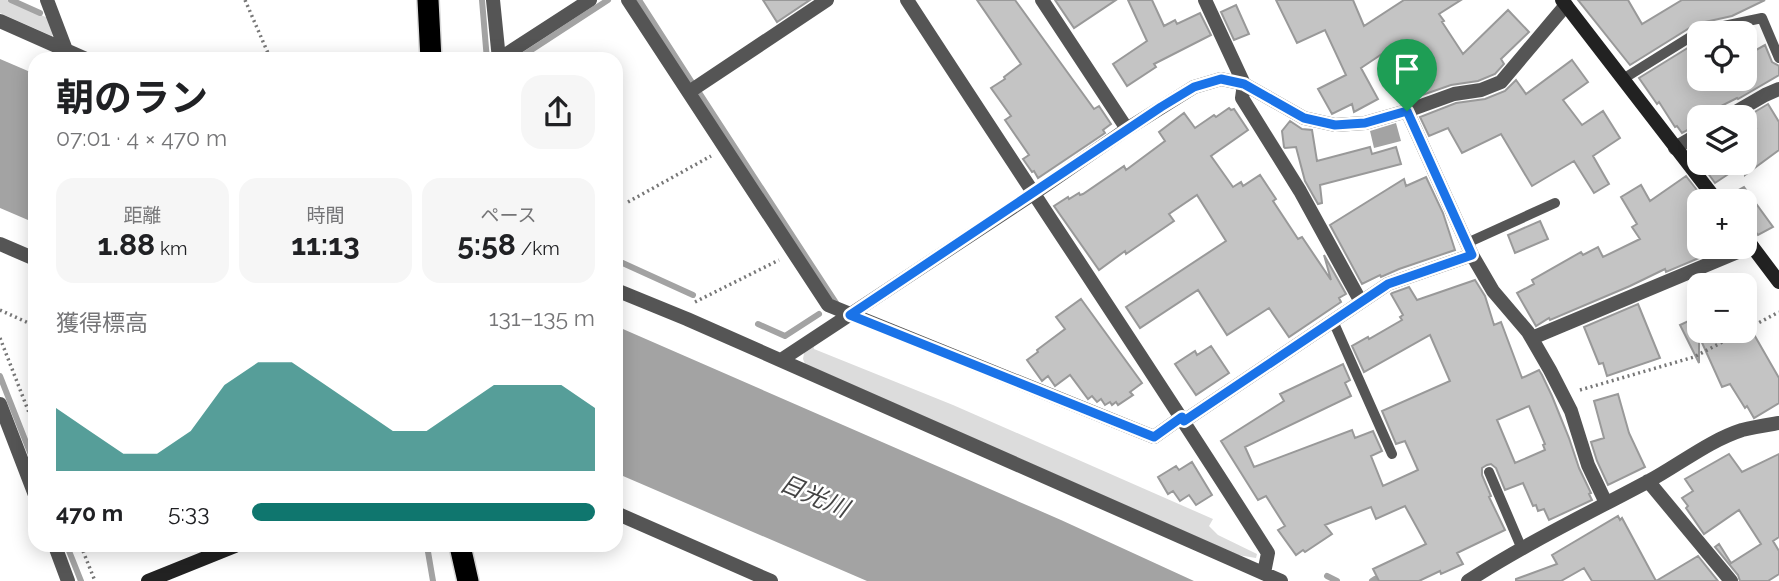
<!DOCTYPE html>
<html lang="ja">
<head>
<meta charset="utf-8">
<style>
  :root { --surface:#fff; --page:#f6f6f6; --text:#202124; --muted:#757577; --accent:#0f766e }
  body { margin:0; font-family:Raleway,"Noto Sans JP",sans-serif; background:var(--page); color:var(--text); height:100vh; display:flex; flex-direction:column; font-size:26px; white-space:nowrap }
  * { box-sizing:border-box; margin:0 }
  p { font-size:23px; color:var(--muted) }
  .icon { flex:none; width:38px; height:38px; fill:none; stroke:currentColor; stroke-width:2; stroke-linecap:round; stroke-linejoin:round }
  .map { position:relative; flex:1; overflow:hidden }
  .panel { position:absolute; left:28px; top:52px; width:595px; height:500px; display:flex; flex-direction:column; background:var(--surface); border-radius:21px; box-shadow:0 4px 18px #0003 }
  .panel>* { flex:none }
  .fabs { position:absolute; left:1687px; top:21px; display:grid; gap:14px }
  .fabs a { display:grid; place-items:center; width:70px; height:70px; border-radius:14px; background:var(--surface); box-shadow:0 4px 18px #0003; font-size:35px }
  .pin { position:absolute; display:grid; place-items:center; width:60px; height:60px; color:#fff; margin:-72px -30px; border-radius:50% 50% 50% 0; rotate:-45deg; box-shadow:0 0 7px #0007 }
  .pin .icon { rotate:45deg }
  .round { display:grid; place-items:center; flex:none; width:74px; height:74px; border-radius:21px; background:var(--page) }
  .summary { display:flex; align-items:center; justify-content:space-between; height:119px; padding:0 28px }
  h1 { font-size:38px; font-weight:700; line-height:52px }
  .metrics { display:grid; grid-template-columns:repeat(3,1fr); gap:10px; height:119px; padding:7px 28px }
  .metrics div { display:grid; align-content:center; border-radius:18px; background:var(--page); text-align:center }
  .metrics b { font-size:30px; font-weight:700 }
  .metrics small { font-size:19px; font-weight:400 }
  .metrics p { font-size:19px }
  .chart { height:196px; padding:14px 28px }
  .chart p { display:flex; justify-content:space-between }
  .chart svg { width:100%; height:126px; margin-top:7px; fill:var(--accent); opacity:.7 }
  ul { padding:0 28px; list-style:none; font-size:23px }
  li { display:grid; grid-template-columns:112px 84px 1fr; align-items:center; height:52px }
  li i { height:18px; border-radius:9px; background:var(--accent) }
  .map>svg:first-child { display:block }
</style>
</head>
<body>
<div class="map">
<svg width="1779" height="581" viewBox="0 0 1779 581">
  <rect width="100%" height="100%" fill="#fff"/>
  <!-- green -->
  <path fill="#dcdcdc" d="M0 0H7L48 18 54 32 52 36 0 13Z
    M813 343 814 349 953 405 1213 519 1209 526 1218 535 1257 554 1256 558 1238 555 805 364 803 359 805 348Z"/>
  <!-- water -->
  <path fill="#a3a3a3" d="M0 59 35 74V223L0 208Z
    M1396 123 1401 141 1374 148 1370 131Z
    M616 326 1061 520 1194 581H867L616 473Z"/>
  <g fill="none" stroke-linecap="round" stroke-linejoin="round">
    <!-- stream -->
    <path stroke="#a3a3a3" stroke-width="6" d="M11 0 40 13
      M482 0 487 60
      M639 0 693 84
      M516 60 608 0
      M698 91 836 303
      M616 260 693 295
      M758 324 785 336 819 314
      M0 376 35 465
      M67 546 81 581
      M427 546 433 581
      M1327 576 1337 581
      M1372 581 1375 579 1376 581"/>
  </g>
  <!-- building -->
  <path fill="#c4c4c4" stroke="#999" stroke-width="2" fill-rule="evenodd" d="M763 0H810L777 22Z
    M977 0H1015L1094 109 1099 106 1111 124 1103 130 1105 133 1038 178 1034 171 1032 172 1023 159 1029 155 1005 120 1011 116 991 88 1005 79 1004 77 1021 64Z
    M1055 0H1116L1074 28Z
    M1128 0H1152L1164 26 1175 20 1177 24 1200 13 1211 35 1154 64 1156 67 1127 86 1113 64 1147 41Z
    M1276 0H1353L1364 26 1404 0H1461L1439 14 1444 21 1442 22 1463 54 1508 10 1529 32 1501 59 1504 64 1495 74 1478 81 1451 85 1411 99 1404 84 1412 80 1391 48 1361 68 1378 99 1354 112 1352 104 1332 114 1318 89 1346 75 1325 30 1297 43Z
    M1578 0H1628L1642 24 1682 0H1765L1732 16 1696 24 1630 65Z
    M1236 5 1249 34 1234 40 1221 12Z
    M1699 41V79H1745V56L1765 45 1772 62 1779 66V75L1738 99 1737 98 1699 117V124L1682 133 1677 126 1675 127 1659 102 1657 104 1639 78Z
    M1572 60 1588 82 1563 100 1582 125 1603 111 1620 138 1593 156 1609 184 1594 193 1574 161 1532 186 1501 134 1462 153 1448 128 1429 136 1420 117 1456 103 1485 99 1505 91 1516 80 1526 94Z
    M1768 104 1779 122V150L1745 175V163L1715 183 1702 165 1705 163H1745V136L1756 128 1748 116Z
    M1229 108 1231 110 1234 109 1248 130 1211 156 1233 187 1241 182 1243 186 1260 175 1276 199 1273 201 1298 239 1302 237 1331 280 1324 255 1346 294 1339 298 1341 302 1289 337 1269 308 1227 335 1198 290 1140 328 1126 307 1226 241 1197 195 1169 214 1174 221 1126 254 1125 251 1099 270 1054 206 1068 197 1069 199 1079 193 1080 195 1083 194 1124 166 1126 170 1165 141 1159 132 1184 113 1195 128 1214 115 1216 117Z
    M1290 121 1302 129 1312 130 1317 161 1370 147 1372 154 1396 147 1401 164 1320 185 1322 203 1318 204 1305 181 1296 147 1285 148 1284 147 1282 131Z
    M1686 176 1700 194 1697 196 1699 199V208L1694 212 1699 211V258L1666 272 1665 269 1630 286 1550 320 1549 318 1536 326 1517 293 1534 284 1532 280 1581 252 1583 255 1598 247 1603 257 1640 239 1632 227 1637 224 1621 197 1641 185 1650 201Z
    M1426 177 1443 213 1455 250 1399 269 1381 277 1380 275 1362 284 1330 225 1404 179 1406 186Z
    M1744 187 1773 227 1758 235 1745 217V201H1740L1735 192Z
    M1540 221 1548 239 1515 253 1508 235Z
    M1475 280 1485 296 1494 325 1501 322 1522 378 1539 370 1542 375 1552 396 1569 438 1579 468 1591 493 1589 494 1592 500 1549 520 1544 509 1538 511 1536 505 1533 506 1523 483 1505 490 1496 468 1491 464 1487 465 1482 468V475L1491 496 1489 497 1505 530 1457 553 1463 564 1441 574 1440 571 1419 581H1379L1373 569 1426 544 1405 506 1376 519 1371 507 1325 525 1332 534 1305 552 1303 550 1296 555 1278 530 1285 526 1266 496 1258 500 1221 441 1284 401 1280 394 1343 364 1350 380 1345 383 1351 396 1245 447 1254 467 1352 430 1355 438 1373 431 1382 451 1371 456 1383 486 1418 470 1405 441 1396 444 1382 411 1450 381 1430 335 1364 372 1352 346 1368 337 1369 339 1402 320 1400 317 1403 315 1391 294 1392 293 1409 287 1417 300ZM1529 406 1545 444 1543 445 1545 450 1515 463 1497 420Z
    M1081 299 1142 383 1130 392 1133 395 1118 405 1116 402 1112 405 1110 402 1105 405 1101 399 1097 402 1092 396 1088 399 1070 375 1055 386 1048 376 1042 381 1027 360 1038 352 1037 350 1065 329 1056 317Z
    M1638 304 1660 358 1607 376 1603 363 1599 364 1584 327Z
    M1699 316V331H1752L1779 378V403L1754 418 1747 406 1745 408 1730 384 1722 387 1699 336V363L1680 325Z
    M1211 346 1229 373 1196 395 1175 364 1195 351 1197 355Z
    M1618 394 1629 433 1645 467 1608 485 1597 461 1591 442 1604 438 1594 401Z
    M1729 454 1742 472 1779 454V537L1773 541 1779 551V574L1768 581H1740L1738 575 1715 547 1719 544 1731 563 1761 544 1739 510 1704 534 1686 508 1688 506 1682 498 1693 491 1685 479Z
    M1192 462 1212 495 1196 505 1189 495 1180 501 1173 491 1168 494 1158 477 1176 466 1179 470Z
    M1618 516 1620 520 1622 518 1656 581 1698 556 1718 581H1592L1584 568 1561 581H1516V579L1557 564 1552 555Z"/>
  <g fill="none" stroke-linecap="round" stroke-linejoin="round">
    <defs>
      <path id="highway" d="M428 0 431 60
        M460 546 468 581"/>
    </defs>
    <!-- highway casing -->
    <use href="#highway" stroke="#dbdbdb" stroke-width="24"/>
    <!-- path -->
    <path stroke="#777" stroke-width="3.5" stroke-dasharray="2 3.5" stroke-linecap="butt" d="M245 0 271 60
      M628 202 711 156
      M695 302 779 260
      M0 310 35 326
      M0 338 35 428
      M1580 390 1694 357 1779 312
      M81 546 95 581"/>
    <!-- lane -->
    <path stroke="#555" stroke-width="10" d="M1623 79 1700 31 1762 18 1779 58
      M1467 243 1555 203
      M1333 321 1392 454
      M1489 472 1522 549"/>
    <!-- street -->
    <path stroke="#555" stroke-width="14" d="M47 0 66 50
      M493 0 499 59 590 0
      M628 0 828 305 1154 437 1182 417
      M907 0C1027 185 1150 367 1268 553L1264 573
      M1042 0 1127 129
      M1205 0 1244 84 1242 98 1300 191 1361 302
      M0 21 88 60
      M689 92 827 0
      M1407 111 1472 255 1493 291 1528 332 1550 370 1571 411 1588 465 1606 503
      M1727 117 1765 95 1779 89
      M1675 148 1699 134
      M0 244 35 259
      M616 290 687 319 1281 581
      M1532 338 1752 246
      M781 360 1033 194 1127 129 1194 87 1221 79 1244 84 1304 118 1335 125 1365 123 1407 111 1454 94 1481 90 1501 82 1566 5
      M0 404 35 495
      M1184 421 1388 284 1472 255
      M1648 481 1731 581
      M616 513 771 581
      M55 546 68 581
      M1468 581C1525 544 1587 514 1647 482 1679 465 1708 441 1742 430 1754 427 1767 425 1779 423"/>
    <!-- secondary -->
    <path stroke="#222" stroke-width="14" d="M1562 0 1717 201
      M1745 237 1779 282
      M148 581 235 546"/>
    <!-- highway -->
    <use href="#highway" stroke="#000" stroke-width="21"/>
  </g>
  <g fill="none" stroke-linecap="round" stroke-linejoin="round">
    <defs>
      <path id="route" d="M1221 79 1244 84 1304 118 1335 125 1365 123 1407 111 1472 255 1388 284 1184 421 1182 417 1154 437 850 315 1161 107 1194 87Z"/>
    </defs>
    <!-- route casing -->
    <use href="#route" stroke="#fff" stroke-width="14"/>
    <!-- route -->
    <use href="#route" stroke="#1a73e8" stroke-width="9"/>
  </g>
  <g text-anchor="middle" stroke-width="5" stroke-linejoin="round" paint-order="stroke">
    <!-- water labels -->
    <g font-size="24" font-style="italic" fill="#444" stroke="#fff">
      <text transform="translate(814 496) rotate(23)" y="8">日光川</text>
    </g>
  </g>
</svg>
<div class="fabs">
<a><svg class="icon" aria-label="locate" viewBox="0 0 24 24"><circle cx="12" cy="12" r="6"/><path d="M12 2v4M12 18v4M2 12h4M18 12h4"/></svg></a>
<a><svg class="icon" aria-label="layers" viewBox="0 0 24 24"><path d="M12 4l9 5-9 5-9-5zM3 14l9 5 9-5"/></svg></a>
<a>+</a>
<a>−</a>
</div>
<div class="pin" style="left:1407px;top:111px;background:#1e9e55"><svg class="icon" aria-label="arrive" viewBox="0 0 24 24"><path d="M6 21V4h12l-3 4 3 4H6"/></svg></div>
<section class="panel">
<div class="summary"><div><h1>朝のラン</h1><p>07:01 · 4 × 470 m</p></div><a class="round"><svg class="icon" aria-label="share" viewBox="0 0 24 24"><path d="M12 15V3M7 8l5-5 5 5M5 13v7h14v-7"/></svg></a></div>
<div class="metrics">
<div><p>距離</p><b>1.88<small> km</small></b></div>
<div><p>時間</p><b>11:13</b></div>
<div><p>ペース</p><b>5:58<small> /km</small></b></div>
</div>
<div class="chart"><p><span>獲得標高</span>131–135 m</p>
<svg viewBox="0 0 160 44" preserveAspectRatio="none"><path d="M0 44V22L10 30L20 38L30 38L40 30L50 14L60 6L70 6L80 14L90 22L100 30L110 30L120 22L130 14L140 14L150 14L160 22V44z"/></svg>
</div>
<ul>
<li><b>470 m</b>5:33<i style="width:100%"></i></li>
</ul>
</section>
</div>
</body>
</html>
